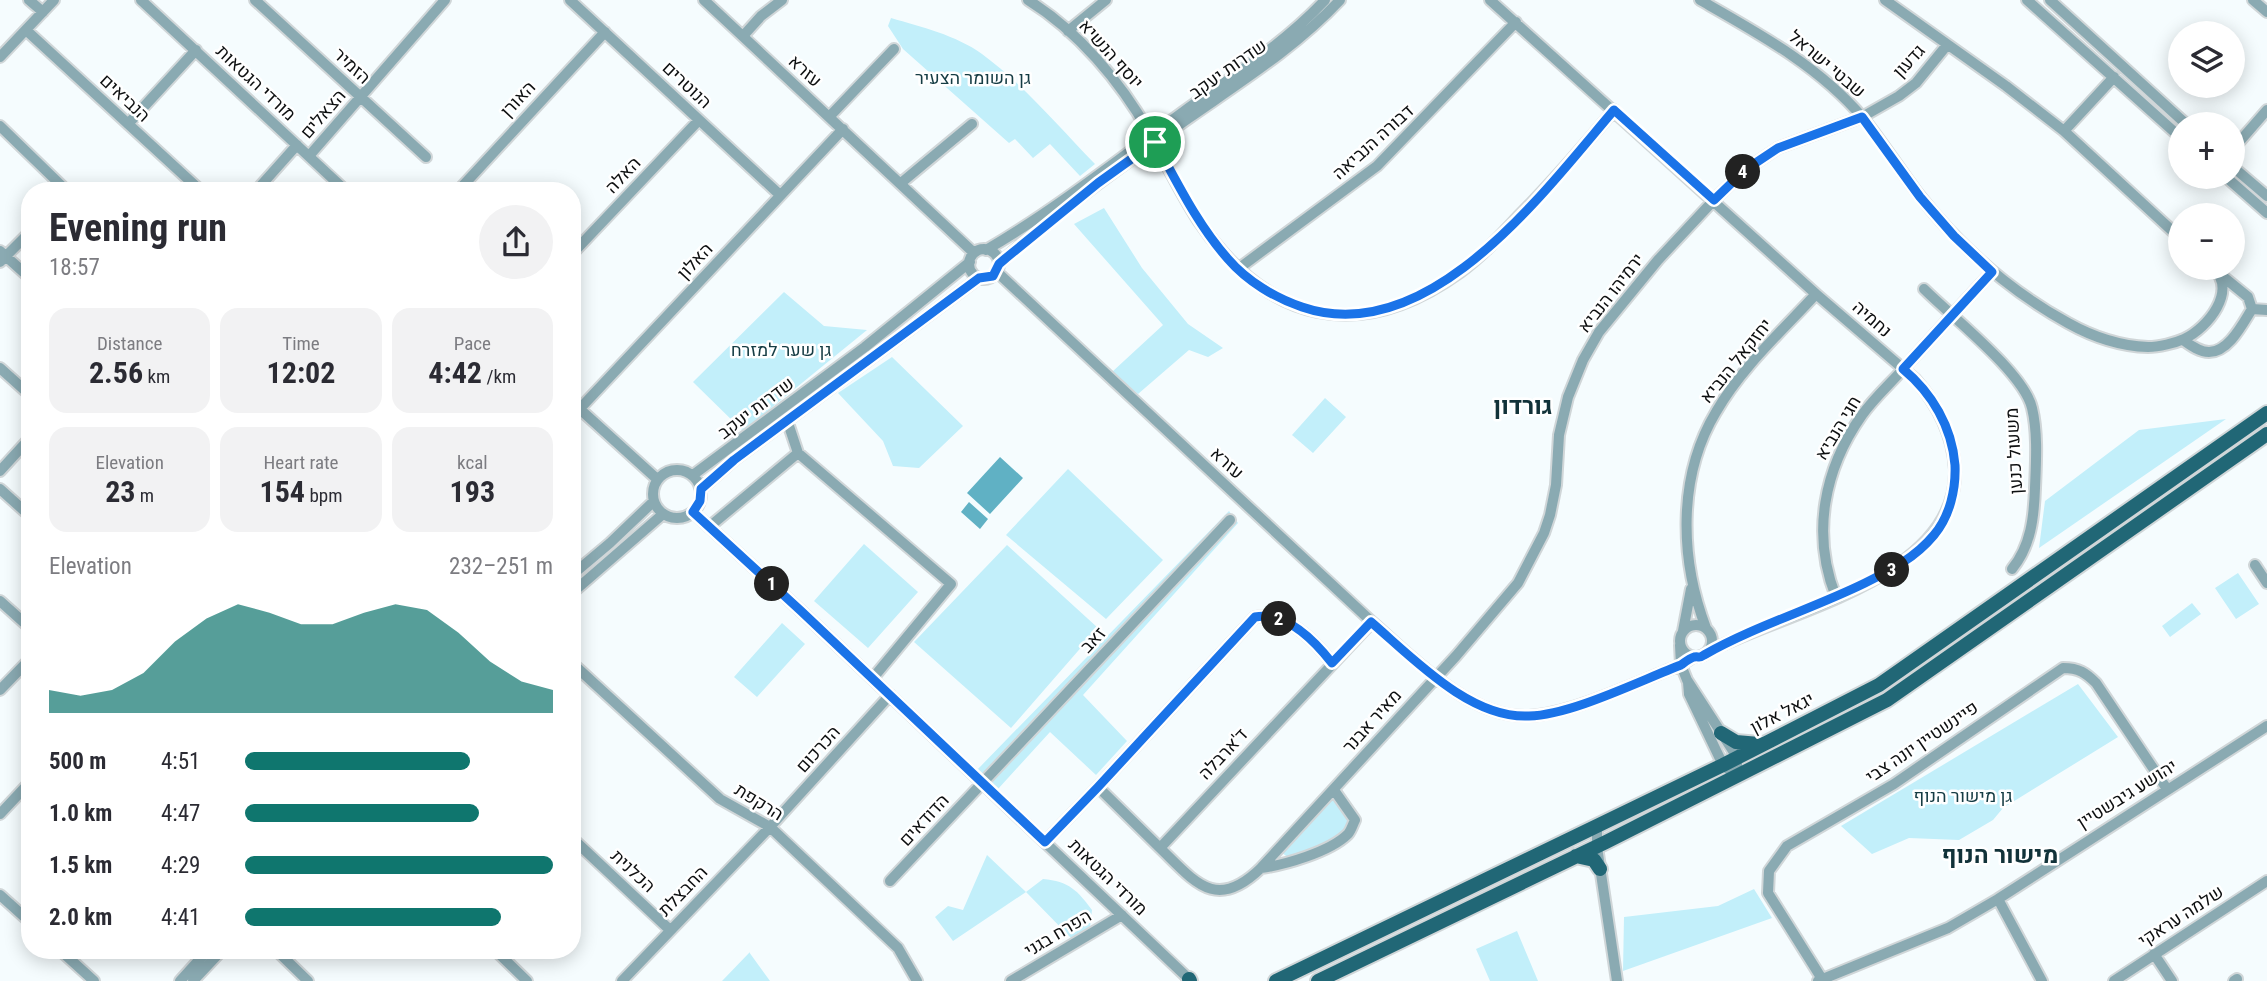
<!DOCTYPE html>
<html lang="en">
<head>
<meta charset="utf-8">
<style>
  :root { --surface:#fff; --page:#f2f2f3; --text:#2b2b33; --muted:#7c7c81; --accent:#0f766e }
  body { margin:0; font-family:"Roboto Condensed",Heebo,sans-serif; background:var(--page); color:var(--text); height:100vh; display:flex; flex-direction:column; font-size:26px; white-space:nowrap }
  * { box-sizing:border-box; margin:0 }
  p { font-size:23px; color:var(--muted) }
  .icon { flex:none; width:38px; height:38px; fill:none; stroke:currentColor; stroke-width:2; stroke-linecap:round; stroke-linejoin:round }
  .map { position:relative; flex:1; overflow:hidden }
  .panel { position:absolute; left:21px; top:182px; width:560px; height:777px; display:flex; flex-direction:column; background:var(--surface); border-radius:28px; box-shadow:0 4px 18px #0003 }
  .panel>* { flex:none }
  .buttons { position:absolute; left:2168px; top:21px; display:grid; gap:14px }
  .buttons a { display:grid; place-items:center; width:77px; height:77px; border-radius:50%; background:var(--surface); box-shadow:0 4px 18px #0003; font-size:35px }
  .pin { position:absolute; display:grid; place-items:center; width:60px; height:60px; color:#fff; margin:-30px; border:4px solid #fff; border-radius:50%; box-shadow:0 2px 7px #0007 }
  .km { position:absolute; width:35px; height:35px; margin:-18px; border-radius:50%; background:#222; color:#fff; font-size:19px; line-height:35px; text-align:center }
  .round { display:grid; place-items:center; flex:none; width:74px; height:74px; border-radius:37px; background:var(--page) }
  .head { display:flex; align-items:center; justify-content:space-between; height:119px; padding:0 28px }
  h1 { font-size:38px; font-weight:700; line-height:52px }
  .stats { display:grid; grid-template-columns:repeat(3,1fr); gap:10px; height:119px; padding:7px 28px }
  .stats div { display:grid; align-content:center; border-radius:18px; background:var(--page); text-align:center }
  .stats b { font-size:30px; font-weight:700 }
  .stats small { font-size:19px; font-weight:400 }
  .stats p { font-size:19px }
  .chart { height:196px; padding:14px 28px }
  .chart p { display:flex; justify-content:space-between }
  .chart svg { width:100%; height:126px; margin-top:7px; fill:var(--accent); opacity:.7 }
  ul { padding:0 28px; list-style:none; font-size:23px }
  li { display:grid; grid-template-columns:112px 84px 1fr; align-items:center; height:52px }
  li i { height:18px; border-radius:9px; background:var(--accent) }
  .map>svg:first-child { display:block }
</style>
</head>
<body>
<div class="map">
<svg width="2267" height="981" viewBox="0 0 2267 981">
  <rect width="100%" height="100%" fill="#f5fcfe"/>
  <!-- green -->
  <path fill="#c2effa" d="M891 18C921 27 956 35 982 54 1024 85 1059 127 1095 164L1080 176 1050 144 1033 158 1015 139 1009 143 903 49 888 26Z
    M1104 208 1142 268 1188 324 1223 348 1208 357 1189 350 1138 394 1112 372 1163 325 1074 224Z
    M784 292 824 326 867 330 743 431 693 382Z
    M892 357 963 426 919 468 893 466 883 441 838 393Z
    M1325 398 1346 417 1313 453 1292 435Z
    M2226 419 2039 548 2045 501 2139 430Z
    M1068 469 1163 560 1106 619 1006 535Z
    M1229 511 1238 523 1083 695 1127 741 1096 775 1050 732 998 789 977 770Z
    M864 544 918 592 868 648 814 601Z
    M1007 545 1098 628 1011 728 914 642Z
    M2238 573 2259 604 2236 619 2215 588Z
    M2192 603 2201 614 2170 637 2162 626Z
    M782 623 805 644 757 697 734 677Z
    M2078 684 2118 737 2003 808 1993 820 1959 840 1909 838 1872 854 1841 826Z
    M1334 798 1348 818 1345 830 1319 846 1290 859 1281 852Z
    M987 855 1026 892 1043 879C1069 881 1078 891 1092 910L1090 927 1071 938 1026 892 953 941 935 917 948 906 963 910Z
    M1754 889 1772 918 1623 971 1624 917 1718 906Z
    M1517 931 1538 981H1490L1476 949Z
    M749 952 770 981H722L749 953Z"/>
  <!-- water -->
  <path fill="#60b1c4" d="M1000 457 1023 478 990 514 967 493Z
    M969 502 988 519 980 529 961 512Z"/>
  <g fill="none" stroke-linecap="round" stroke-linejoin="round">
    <defs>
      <path id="minor" d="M29 0 43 12
        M141 0 346 191
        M255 0 426 157
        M570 0 780 195
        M704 0 974 253
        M1028 0C1078 31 1120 81 1149 132 1165 161 1180 192 1198 220 1267 322 1358 345 1460 272 1482 256 1500 236 1518 217 1552 183 1583 147 1614 110
        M1490 0 1816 294 1915 379C1938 405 1953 434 1955 469 1959 578 1786 611 1710 651
        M1700 0C1758 33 1819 66 1863 118 1883 143 1900 170 1919 195 1960 247 2010 291 2068 323 2093 337 2119 346 2148 347 2159 347 2175 343 2184 339 2208 328 2238 290 2213 268
        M1885 0 2006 86 2064 131 2180 238
        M2027 0 2180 137
        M2050 0 2186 124
        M2253 0 2267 12
        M26 30 201 191
        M1068 31 1106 0
        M743 36 761 16 782 0
        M0 57 54 0
        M829 117 894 49
        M128 124 196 50
        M0 126 67 191
        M2064 131 2114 77
        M2233 149 2267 110
        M309 156 445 0
        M2233 167 2267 196
        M2226 177 2267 213
        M901 183 972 124
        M256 191 297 145
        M458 191 605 32
        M969 264a15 15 0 1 1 30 0a15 15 0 1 1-30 0Z
        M986 250C1055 210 1119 159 1183 112 1231 77 1284 44 1325 0
        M0 251 30 278
        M572 254 699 120
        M0 262 30 232
        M999 264C1058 211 1124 164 1189 118 1242 81 1296 47 1340 0
        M1238 269 1377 166 1516 22
        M997 272 1372 622C1413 658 1470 719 1529 716 1572 714 1639 681 1681 665L1693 657
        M1924 289C1951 316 2024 373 2032 408 2038 433 2036 463 2035 488 2034 517 2031 546 2012 569
        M2252 309 2267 310
        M2183 340C2190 345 2199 352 2209 352 2229 352 2243 323 2252 309L2248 297 2221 275
        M0 368 30 395
        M572 402 657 479
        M572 417 843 129
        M787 420 798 453 951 584 873 678
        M653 494a24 24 0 1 1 48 0a24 24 0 1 1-48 0Z
        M0 471 30 438
        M693 475 865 347 970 262
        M0 489 30 516
        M701 489 734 460 979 278
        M693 512 801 611 1191 981
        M709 527 798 453
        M2255 565 2267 583
        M572 575 610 543 654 501
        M572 593 663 514
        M1836 597C1811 534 1824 469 1862 415 1875 397 1891 383 1905 367 1934 335 1963 303 1992 272
        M0 601 30 628
        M1680 641a16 16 0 1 1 32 0a16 16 0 1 1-32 0Z
        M1706 628C1680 560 1677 477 1716 412 1741 368 1782 331 1816 294
        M1683 631 1691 589
        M1680 645 1681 665 1687 680 1737 757V776
        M572 663 720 799 770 827 898 948 917 981
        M1688 682 1689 694 1723 765 1737 776
        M0 690 30 659
        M1098 787 1160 848 1372 622
        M0 814 30 782
        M1597 825V847L1617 981
        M572 838 670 930
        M1045 842 1098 787 1255 617C1286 611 1314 640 1332 663
        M1160 848C1195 882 1216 912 1261 868L1456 656 1518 583 1544 533 1550 515 1556 485 1559 435 1568 397 1583 360 1599 332 1658 260 1714 200 1745 170 1778 148 1862 117 1899 96 1916 83 1947 45
        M1261 868C1284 865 1330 852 1348 834 1351 831 1353 824 1355 820L1334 790
        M890 881 1230 520
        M0 895 30 922
        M1998 899 2042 981
        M60 950 94 981
        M276 950 308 981
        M495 950 527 981
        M2154 954 2172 981
        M1822 979 1768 893 1769 871 1787 846 1894 784 2063 668C2079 668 2086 673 2096 683L2167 789
        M180 981 208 950
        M193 981 222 950
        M622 981 770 827 890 695
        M1011 981 1122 915
        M1818 981 1948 928 1998 899 2267 726
        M2114 981 2267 881
        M2234 981 2237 979"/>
      <path id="major" d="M1721 733 1736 742 1759 744
        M1576 856 1594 860 1600 869
        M1189 979 1190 981
        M1276 981 1723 765 1879 685 2267 413
        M1318 981 1606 842 1887 700 2267 434"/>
    </defs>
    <!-- minor casing -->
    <use href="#minor" stroke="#d0d6d8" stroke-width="14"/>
    <!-- major casing -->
    <use href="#major" stroke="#d0d6d8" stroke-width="18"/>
    <!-- minor -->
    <use href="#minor" stroke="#8aaab2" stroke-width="10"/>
    <!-- major -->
    <use href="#major" stroke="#216776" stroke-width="14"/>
  </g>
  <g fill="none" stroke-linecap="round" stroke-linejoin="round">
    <defs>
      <path id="route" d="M1614 110 1714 200 1745 170 1778 148 1862 117 1920 197 1954 236 1992 272 1903 369C1932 393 1952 427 1955 465 1956 489 1950 516 1934 535 1915 558 1891 570 1865 583 1812 609 1755 626 1704 655 1698 659 1701 656 1694 657 1690 658 1685 662 1681 665 1639 681 1571 715 1529 716 1470 719 1413 658 1371 622L1332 663C1314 640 1286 611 1255 617L1098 787 1045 842 801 611 693 512 700 501 701 489 734 460 979 278 993 276 999 264 1006 258 1098 183 1155 142C1177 182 1197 224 1228 259 1247 281 1275 298 1302 307 1428 350 1543 193 1614 110Z"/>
    </defs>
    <!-- route casing -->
    <use href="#route" stroke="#fff" stroke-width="14"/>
    <!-- route -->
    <use href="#route" stroke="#1a73e8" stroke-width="9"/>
  </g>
  <g text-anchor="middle" stroke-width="5" stroke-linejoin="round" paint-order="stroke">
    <!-- street labels -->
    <g font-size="18" fill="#0d0f10" stroke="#fff">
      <text transform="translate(1111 54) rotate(48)" y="6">יוסף הנשיא</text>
      <text transform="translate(1909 61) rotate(-47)" y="6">גדעון</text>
      <text transform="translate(1827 64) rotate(40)" y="6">שבטי ישראל</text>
      <text transform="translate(352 66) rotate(43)" y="6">הזמיר</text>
      <text transform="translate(1228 69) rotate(-35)" y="6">שדרות יעקב</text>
      <text transform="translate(805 71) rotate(43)" y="6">עזרא</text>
      <text transform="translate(256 83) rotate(43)" y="6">מורדי הגטאות</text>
      <text transform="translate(687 85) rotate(43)" y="6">הנוטרים</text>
      <text transform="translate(125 98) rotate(43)" y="6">הנביאים</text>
      <text transform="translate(518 99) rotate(-47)" y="6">האורן</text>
      <text transform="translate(323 114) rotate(-49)" y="6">הצאלים</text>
      <text transform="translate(1373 142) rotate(-42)" y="6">דבורה הנביאה</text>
      <text transform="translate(623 175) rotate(-47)" y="6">האלה</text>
      <text transform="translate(695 261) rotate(-47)" y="6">האלון</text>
      <text transform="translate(1611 293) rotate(-52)" y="6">ירמיהו הנביא</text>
      <text transform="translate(1872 319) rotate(41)" y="6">נחמיה</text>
      <text transform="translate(1736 361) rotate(-51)" y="6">יחזקאל הנביא</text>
      <text transform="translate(756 408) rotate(-37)" y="6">שדרות יעקב</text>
      <text transform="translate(1838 428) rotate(-59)" y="6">חגי הנביא</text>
      <text transform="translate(2014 451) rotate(-93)" y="6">משעול כנען</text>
      <text transform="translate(1227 463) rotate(43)" y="6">עזרא</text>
      <text transform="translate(1093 640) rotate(-47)" y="6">זאב</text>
      <text transform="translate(1782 713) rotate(-27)" y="6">יגאל אלון</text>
      <text transform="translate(1372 721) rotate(-48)" y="6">מאיר אבנר</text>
      <text transform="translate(1922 742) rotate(-34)" y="6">פיינשטיין יונה צבי</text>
      <text transform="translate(818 749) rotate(-48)" y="6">הכרכום</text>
      <text transform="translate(1223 754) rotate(-47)" y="6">ד'ארבלה</text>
      <text transform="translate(2127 794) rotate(-32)" y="6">יהושע גיבשטיין</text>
      <text transform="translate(759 802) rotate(32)" y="6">הרקפת</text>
      <text transform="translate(924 820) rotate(-47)" y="6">הדודאים</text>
      <text transform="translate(633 871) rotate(43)" y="6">הכלנית</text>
      <text transform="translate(1108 877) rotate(44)" y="6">מורדי הגטאות</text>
      <text transform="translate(683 891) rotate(-46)" y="6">החבצלת</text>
      <text transform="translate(2181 916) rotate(-33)" y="6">שלמה עראקי</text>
      <text transform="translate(1058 933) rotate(-31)" y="6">הפרח בגני</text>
    </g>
    <!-- park labels -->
    <g font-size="18" fill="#153c44" stroke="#fff">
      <text x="973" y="84">גן השומר הצעיר</text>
      <text x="781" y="356">גן שער למזרח</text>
      <text x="1963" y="802">גן מישור הנוף</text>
    </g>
    <!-- district labels -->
    <g font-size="24" font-weight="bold" fill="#113239" stroke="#fff">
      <text x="1523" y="414">גורדון</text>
      <text x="2000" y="863">מישור הנוף</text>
    </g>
  </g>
</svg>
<div class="buttons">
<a><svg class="icon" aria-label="layers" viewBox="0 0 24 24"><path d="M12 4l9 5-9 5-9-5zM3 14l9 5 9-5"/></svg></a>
<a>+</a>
<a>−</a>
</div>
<div class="pin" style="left:1155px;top:142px;background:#1e9e55"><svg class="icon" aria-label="arrive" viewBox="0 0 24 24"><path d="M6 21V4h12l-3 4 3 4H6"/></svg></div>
<b class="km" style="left:772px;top:584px">1</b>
<b class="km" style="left:1279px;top:619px">2</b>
<b class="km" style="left:1892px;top:570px">3</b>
<b class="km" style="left:1743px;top:172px">4</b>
<section class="panel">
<div class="head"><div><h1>Evening run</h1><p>18:57</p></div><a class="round"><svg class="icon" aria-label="share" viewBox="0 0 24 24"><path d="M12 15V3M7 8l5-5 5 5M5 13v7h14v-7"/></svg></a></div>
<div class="stats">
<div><p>Distance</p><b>2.56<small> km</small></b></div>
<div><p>Time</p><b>12:02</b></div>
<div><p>Pace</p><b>4:42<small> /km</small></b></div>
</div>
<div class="stats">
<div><p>Elevation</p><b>23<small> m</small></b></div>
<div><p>Heart rate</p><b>154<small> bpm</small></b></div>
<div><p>kcal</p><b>193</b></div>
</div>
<div class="chart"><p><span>Elevation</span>232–251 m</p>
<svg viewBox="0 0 160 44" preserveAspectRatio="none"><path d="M0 44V36L10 38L20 36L30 30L40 19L50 11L60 6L70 9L80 13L90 13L100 9L110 6L120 8L130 16L140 26L150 33L160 36V44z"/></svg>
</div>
<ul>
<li><b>500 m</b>4:51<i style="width:73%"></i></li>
<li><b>1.0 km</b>4:47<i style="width:76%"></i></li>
<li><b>1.5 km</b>4:29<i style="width:100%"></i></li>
<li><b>2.0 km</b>4:41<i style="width:83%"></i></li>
</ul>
</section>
</div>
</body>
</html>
